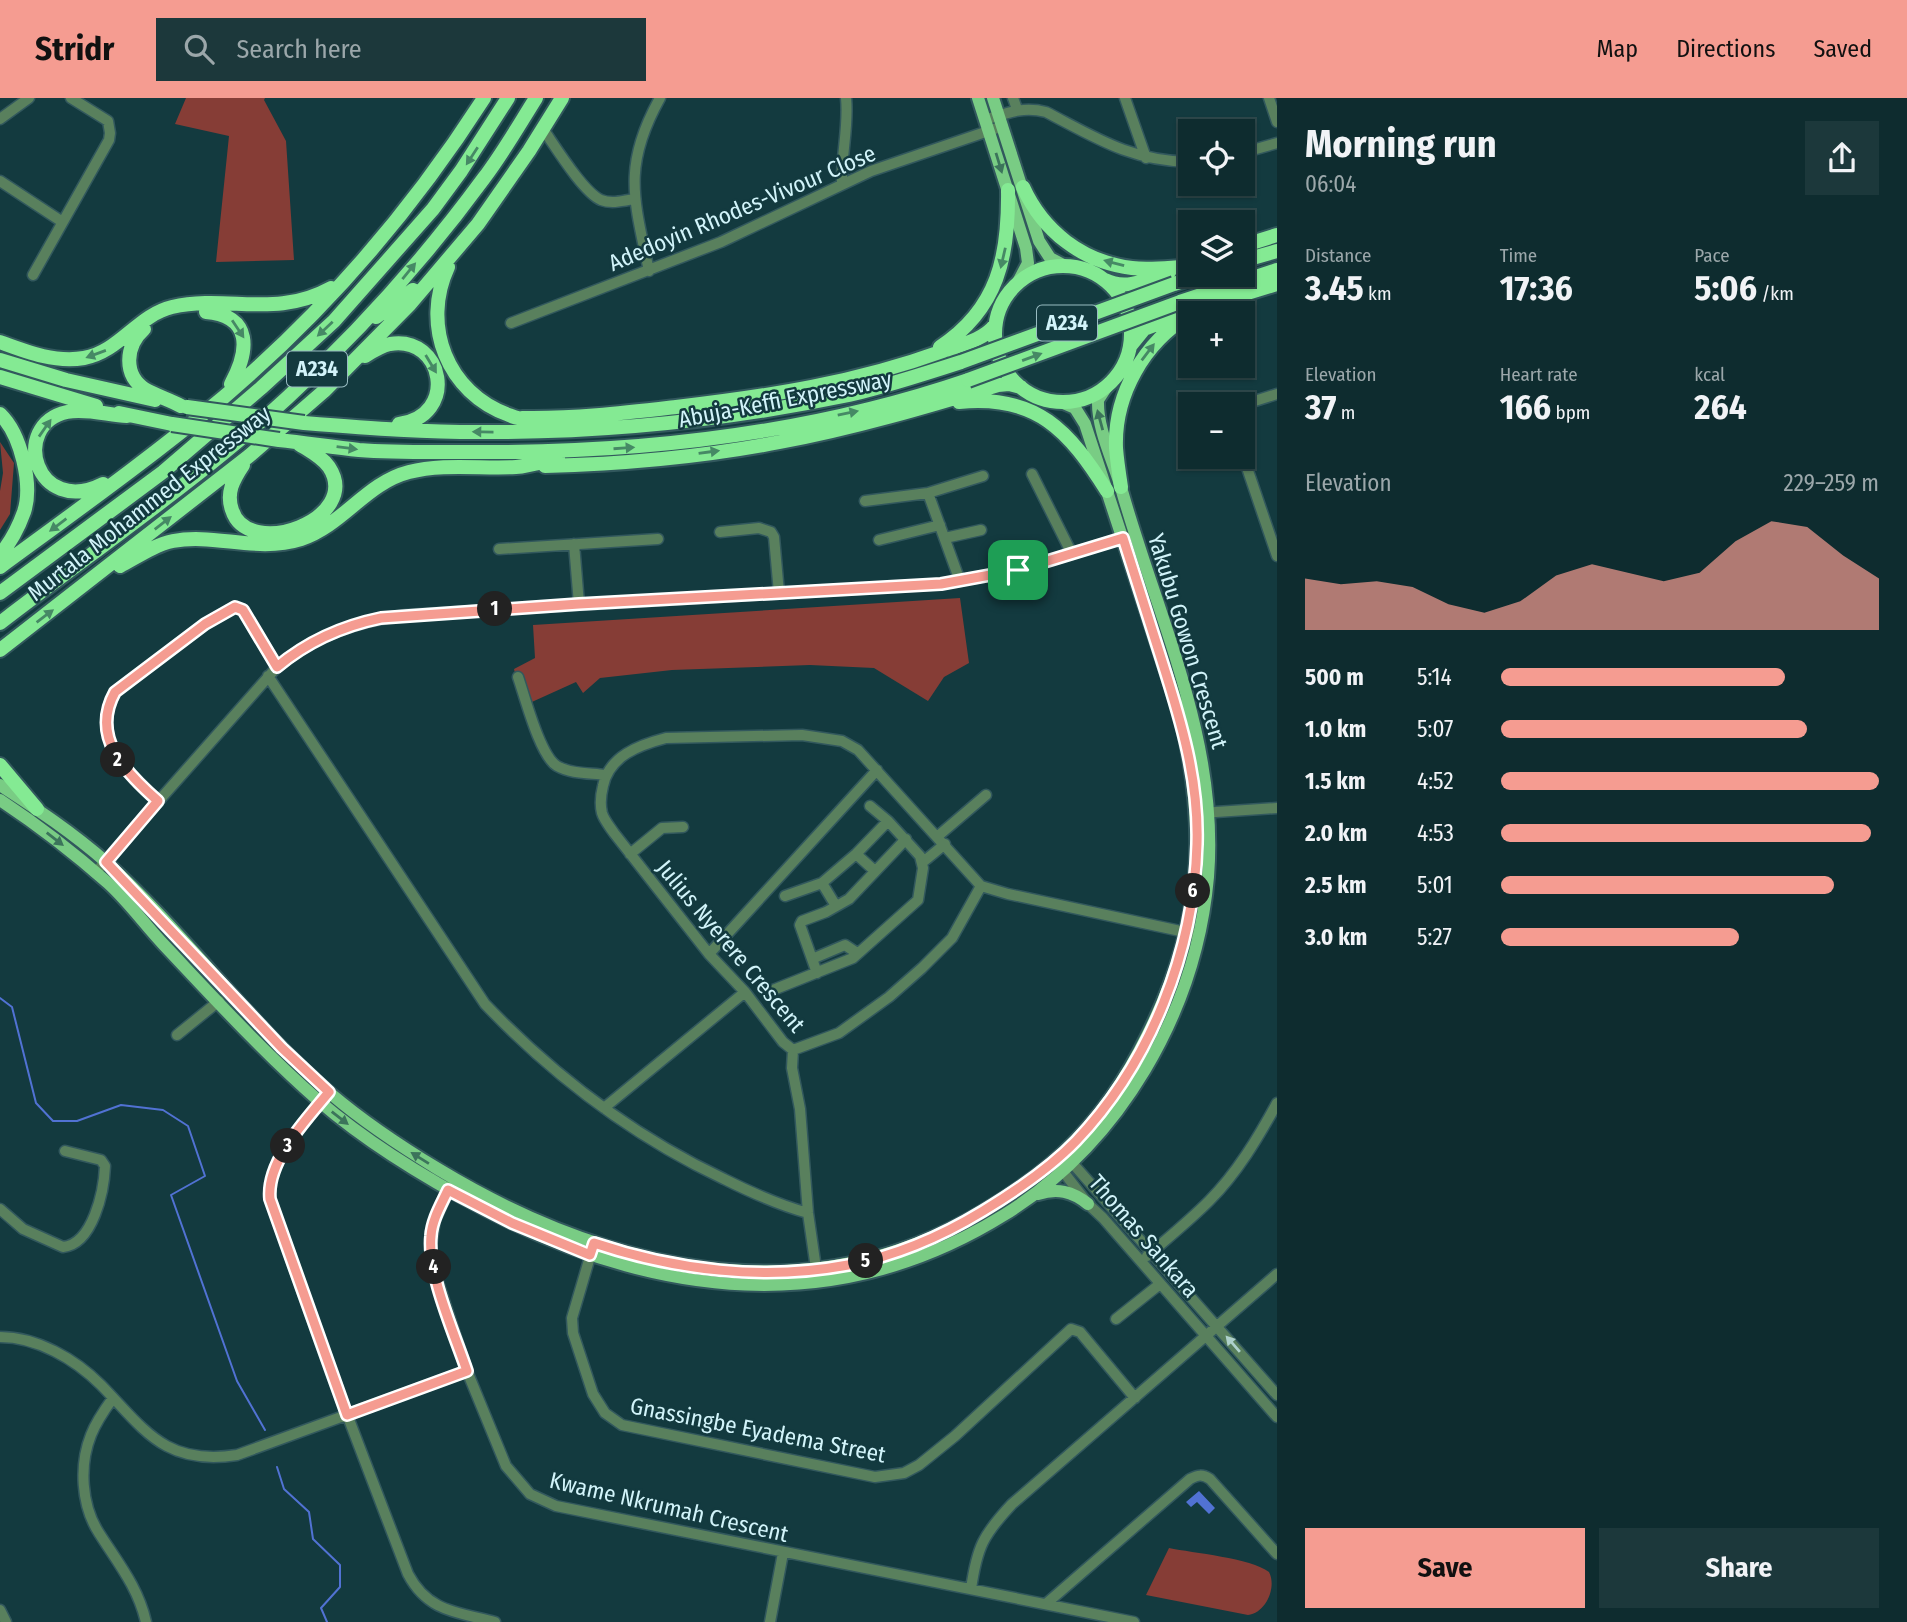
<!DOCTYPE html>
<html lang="en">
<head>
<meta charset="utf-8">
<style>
  :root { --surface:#0e2c2f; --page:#1c383b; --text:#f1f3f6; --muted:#9ba7aa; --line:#2e484b; --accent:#f59c91 }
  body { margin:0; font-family:"Fira Sans Condensed",sans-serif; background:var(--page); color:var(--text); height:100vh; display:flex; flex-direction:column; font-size:26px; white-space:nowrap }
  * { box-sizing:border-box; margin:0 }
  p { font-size:23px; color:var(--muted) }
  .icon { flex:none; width:38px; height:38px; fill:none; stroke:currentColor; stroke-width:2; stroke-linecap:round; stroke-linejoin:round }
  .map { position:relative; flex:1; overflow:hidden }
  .drawer { display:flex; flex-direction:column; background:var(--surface); width:630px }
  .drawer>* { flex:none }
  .fabs { position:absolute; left:1178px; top:21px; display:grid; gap:14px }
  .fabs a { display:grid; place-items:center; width:77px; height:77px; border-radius:0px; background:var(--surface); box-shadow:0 2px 5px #0004,0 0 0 2px var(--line); font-size:35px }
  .pin { position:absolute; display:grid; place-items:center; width:60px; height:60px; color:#fff; margin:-30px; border-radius:14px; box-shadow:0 4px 10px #0006 }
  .km { position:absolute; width:35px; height:35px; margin:-18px; border-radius:50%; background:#222; color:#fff; font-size:19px; line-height:35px; text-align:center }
  .round { display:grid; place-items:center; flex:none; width:74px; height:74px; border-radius:0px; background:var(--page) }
  .summary { display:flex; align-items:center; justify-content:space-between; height:119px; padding:0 28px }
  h1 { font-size:38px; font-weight:700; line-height:52px }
  .stats { display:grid; grid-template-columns:repeat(3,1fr); gap:10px; height:119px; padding:7px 28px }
  .stats div { display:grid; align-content:center }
  .stats b { font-size:35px; font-weight:700 }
  .stats small { font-size:19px; font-weight:400 }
  .stats p { font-size:19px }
  .chart { height:196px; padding:14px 28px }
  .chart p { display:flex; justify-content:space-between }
  .chart svg { width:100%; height:126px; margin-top:7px; fill:var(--accent); opacity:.7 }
  .primary-button { display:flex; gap:14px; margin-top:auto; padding:14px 28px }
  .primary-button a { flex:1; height:80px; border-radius:0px; background:var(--accent); color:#111; font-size:28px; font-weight:700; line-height:80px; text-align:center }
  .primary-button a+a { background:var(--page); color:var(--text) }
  ul { padding:0 28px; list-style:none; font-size:23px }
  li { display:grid; grid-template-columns:112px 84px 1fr; align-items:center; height:52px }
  li i { height:18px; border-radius:9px; background:var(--accent) }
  header { display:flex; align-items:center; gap:42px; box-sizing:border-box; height:98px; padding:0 35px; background:var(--accent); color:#111 }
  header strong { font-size:33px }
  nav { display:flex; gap:38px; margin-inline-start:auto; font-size:24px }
  .search { width:490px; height:63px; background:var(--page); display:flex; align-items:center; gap:18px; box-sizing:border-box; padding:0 24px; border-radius:0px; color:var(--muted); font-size:26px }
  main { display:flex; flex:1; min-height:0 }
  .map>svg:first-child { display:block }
</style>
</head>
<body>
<header>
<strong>Stridr</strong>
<div class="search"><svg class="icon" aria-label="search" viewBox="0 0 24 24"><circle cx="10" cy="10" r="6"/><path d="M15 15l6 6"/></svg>Search here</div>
<nav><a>Map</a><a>Directions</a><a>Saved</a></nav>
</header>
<main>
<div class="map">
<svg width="1277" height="1524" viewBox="0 0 1277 1524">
  <rect width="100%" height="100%" fill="#133a3f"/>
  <!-- green -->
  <path fill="#863d36" d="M186 0H265L264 2 286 43 294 162 216 164 229 38 175 26Z
    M0 344 14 365 10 416 0 432V393L3 375Z
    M960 500 969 565 944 579 928 603 874 570 810 567 672 572 600 580 583 595 576 584 523 608 514 571 535 560 533 527Z
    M1169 1450C1193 1455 1251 1460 1269 1474 1277 1489 1266 1515 1248 1517L1146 1497Z"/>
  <!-- water -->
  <path fill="#5172d3" d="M1199 1393 1215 1410 1209 1416 1197 1404 1191 1409 1186 1404Z"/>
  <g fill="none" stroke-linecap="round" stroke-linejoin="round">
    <!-- stream -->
    <path stroke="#5172d3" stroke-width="2" d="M0 900 12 909 36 1005 53 1023H77L121 1007 163 1012 188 1028 205 1078 171 1097 237 1283 265 1332
      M277 1369 284 1391 309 1414 313 1441 340 1467V1489L321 1510 327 1524"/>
    <defs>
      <path id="minor" d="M1013 0 1017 11
        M1125 0 1146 60
        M1269 0 1277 24
        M0 21 29 0
        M985 22C1007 15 1023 8 1046 14 1096 40 1131 63 1190 64
        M543 31C555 48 583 94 601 102 611 106 623 103 634 101
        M1242 55 1277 45
        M0 83 61 123
        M842 85C841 57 849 28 846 0
        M649 173C634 101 622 68 660 0
        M33 177 109 42 110 35 108 23 71 0
        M511 225 721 144 871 73 1003 28
        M1242 307 1277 296
        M1242 355 1277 458
        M1032 376 1072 456
        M928 395 960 483
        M865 403 928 395 983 378
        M720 434 759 430 771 434 774 439 779 495
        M945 440 981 432
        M879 442 940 427
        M574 446 579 506
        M499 451 658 441
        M268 578 485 906C554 978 635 1039 724 1081 752 1095 779 1107 808 1115
        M518 579C525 599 540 658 557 668 571 676 590 675 605 677
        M158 703C126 674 90 639 115 594L205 526 235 509 243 512 277 569
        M1201 715 1277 710
        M938 738 986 697
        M630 756 662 730 683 729
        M856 756 875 773
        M923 764 945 746
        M95 775 277 569C315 537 358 523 406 517L941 486 1018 472 1126 439
        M822 785 836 808
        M785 798 822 785 856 756 888 723
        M709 856 877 672
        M812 861 845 847 857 855
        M817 875 800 827 802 823 826 814 849 801 906 741
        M768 894 853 860 918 802 923 770 920 758 888 723 870 708
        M177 937 219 903
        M793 952 839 935 889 899 922 870 952 840 981 788
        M324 1000C302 1027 266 1065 270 1101L332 1277 408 1476C428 1514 457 1514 495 1524
        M604 1010 745 894
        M1067 1059 1277 1297
        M1059 1068 1088 1106 1103 1120 1277 1319
        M451 1087 435 1122 431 1148 435 1175 467 1273 506 1368 530 1396 556 1408 1134 1524
        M0 1111 23 1131 63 1149C93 1146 104 1093 105 1068L101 1062 65 1053
        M592 1152 572 1220 573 1235 593 1296 605 1315 622 1327 875 1379 904 1375 919 1367 955 1338 1071 1231 1080 1234 1135 1300
        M1147 1158C1168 1140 1189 1123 1209 1103 1237 1075 1258 1040 1277 1005
        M818 1184 808 1115 800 1011 792 970 793 952 783 944 745 894 709 856 614 735C610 729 604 722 602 715 600 707 601 696 603 688 609 658 639 647 666 640L802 637 842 643 858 652 981 788 1008 796 1199 837
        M1116 1221 1160 1186
        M0 1239C37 1239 75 1261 101 1287 145 1332 165 1368 237 1357L467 1273
        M113 1300C105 1311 96 1324 91 1337 79 1367 81 1407 99 1435 118 1465 138 1489 146 1524
        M971 1491C977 1449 983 1437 1012 1406L1277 1176
        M1047 1505 1190 1381C1198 1377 1202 1376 1210 1381L1277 1456
        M0 1512 6 1524
        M770 1524 783 1455"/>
      <path id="major" d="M978 0 1026 150 1028 165 1017 186
        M993 0 1039 143 1050 160 1067 169
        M0 687C37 711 73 735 106 764 186 836 249 926 331 996 364 1024 400 1048 438 1071 605 1172 806 1220 983 1113 1015 1094 1047 1072 1073 1045 1104 1014 1128 977 1147 938 1202 828 1208 735 1180 616L1085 326 1075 310 1061 304
        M0 702C38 727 74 755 108 785 129 804 145 827 164 847 214 900 264 955 319 1003 370 1047 427 1081 486 1112 656 1199 835 1222 1004 1117 1120 1045 1196 914 1208 779 1219 643 1158 520 1122 393 1114 364 1097 332 1098 302L1108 287
        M1038 1096C1057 1090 1072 1093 1088 1106"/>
      <path id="highway" d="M1023 89C1043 133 1082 164 1132 170 1148 172 1165 170 1182 169
        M1242 148 1277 137
        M1242 163 1277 153
        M995 236a68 68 0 1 1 136 0a68 68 0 1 1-136 0Z
        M448 169C421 227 447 295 509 317 515 320 523 321 530 323
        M1105 182C1127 193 1148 181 1169 174
        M1174 186 1202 177
        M1180 204 1277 172
        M206 214C253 218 249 253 231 286
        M376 219 413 192
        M144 231C126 247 122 277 146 292 157 298 170 302 181 308
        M0 244C27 254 55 265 84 260 119 254 138 217 172 209 228 196 275 221 331 190
        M1131 247 1144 231 1208 207 1277 186
        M940 249C998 211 1009 158 1008 92
        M365 258C373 253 381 248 390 246 444 237 459 318 399 326
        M0 262 66 282 155 302
        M0 279 96 308
        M959 304C1037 296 1069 333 1107 393
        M119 315 172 326
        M0 316C21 336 33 387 24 414 19 428 10 445 0 457
        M522 320C574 321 624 315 676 309 770 298 855 285 943 253 960 247 984 242 995 227
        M304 325C367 330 431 335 495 334 613 334 733 321 849 297 887 288 924 276 961 264
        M279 342C306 345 332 349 359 352 397 355 437 354 476 354 642 355 810 336 968 282
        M243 367C233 382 226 395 232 412 248 463 363 421 329 369 322 359 310 353 299 346
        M545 368C623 366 703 359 780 344 854 330 926 309 998 287L1009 286 1021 289
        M103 386C36 420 9 327 67 314 85 310 108 317 127 318
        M1121 389C1119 376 1117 363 1116 350 1114 297 1144 244 1190 217
        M120 468C137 459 154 447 173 443 215 435 257 455 301 441 343 427 366 385 409 374 443 365 482 371 516 369 530 368 545 363 558 360
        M0 469C75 414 152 359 224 299 324 214 413 111 484 0
        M0 495 163 374 261 290 334 223 433 111 461 73 508 0
        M0 525C96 451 197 383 287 300 359 234 426 159 484 80 503 55 519 27 536 0
        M0 552 249 358 324 293 410 206 478 126 529 53 562 0
        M0 667 37 711"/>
    </defs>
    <!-- minor casing -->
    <use href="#minor" stroke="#32585d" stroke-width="13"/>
    <!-- major casing -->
    <use href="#major" stroke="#32585d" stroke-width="16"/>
    <!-- highway casing -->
    <use href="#highway" stroke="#32585d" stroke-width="18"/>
    <!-- minor -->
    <use href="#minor" stroke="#59805d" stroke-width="10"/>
    <!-- major -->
    <use href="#major" stroke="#79cc84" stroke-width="12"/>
    <!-- highway -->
    <use href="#highway" stroke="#84ea93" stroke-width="14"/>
    <defs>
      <path id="highway-bridge" d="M961 264 1174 186
        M968 282 1180 204
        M187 309 304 325
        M172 326 279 342"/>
    </defs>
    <!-- highway-bridge casing -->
    <use href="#highway-bridge" stroke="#32585d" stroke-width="18" stroke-linecap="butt"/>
    <!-- highway-bridge -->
    <use href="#highway-bridge" stroke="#84ea93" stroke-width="14"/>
  </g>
  <!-- one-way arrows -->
  <defs><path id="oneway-solid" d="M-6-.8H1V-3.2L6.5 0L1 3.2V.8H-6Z" transform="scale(1.75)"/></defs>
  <g fill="#468965">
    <use href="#oneway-solid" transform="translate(472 58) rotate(123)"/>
    <use href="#oneway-solid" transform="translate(1003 160) rotate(103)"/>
    <use href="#oneway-solid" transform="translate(1114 165) rotate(-165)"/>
    <use href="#oneway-solid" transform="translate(409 173) rotate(-51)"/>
    <use href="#oneway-solid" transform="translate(238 231) rotate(56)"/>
    <use href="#oneway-solid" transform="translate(325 231) rotate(137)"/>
    <use href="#oneway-solid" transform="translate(1148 254) rotate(-53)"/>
    <use href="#oneway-solid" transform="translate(96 256) rotate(160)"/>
    <use href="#oneway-solid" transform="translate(1032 259) rotate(-20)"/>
    <use href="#oneway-solid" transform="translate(431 266) rotate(59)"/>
    <use href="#oneway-solid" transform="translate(848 315) rotate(-12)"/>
    <use href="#oneway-solid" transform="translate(45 330) rotate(-55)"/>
    <use href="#oneway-solid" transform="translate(483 334) rotate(-179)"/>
    <use href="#oneway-solid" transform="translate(347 350) rotate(7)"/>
    <use href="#oneway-solid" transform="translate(624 350) rotate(-4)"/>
    <use href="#oneway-solid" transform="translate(709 354) rotate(-8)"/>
    <use href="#oneway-solid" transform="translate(163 425) rotate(-38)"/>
    <use href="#oneway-solid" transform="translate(58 427) rotate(143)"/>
    <use href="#oneway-solid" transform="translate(45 518) rotate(-37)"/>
  </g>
  <g fill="#3c745b">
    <use href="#oneway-solid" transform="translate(999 65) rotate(73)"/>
    <use href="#oneway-solid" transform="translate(1100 322) rotate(-105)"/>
    <use href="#oneway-solid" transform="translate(55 741) rotate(38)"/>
    <use href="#oneway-solid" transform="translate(340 1020) rotate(38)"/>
    <use href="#oneway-solid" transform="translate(420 1060) rotate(-148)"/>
  </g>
  <use fill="#aed1cb" href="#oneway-solid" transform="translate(1233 1246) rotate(-131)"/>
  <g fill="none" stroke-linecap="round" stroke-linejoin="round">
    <defs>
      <path id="route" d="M1123 440C1136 481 1149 522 1162 563 1181 623 1199 682 1197 746 1194 853 1151 964 1076 1043 1050 1070 1016 1093 983 1113 942 1138 895 1158 848 1167 764 1183 674 1172 594 1145L590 1157 512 1125 448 1092C441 1107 432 1122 431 1138 427 1175 455 1237 467 1273L347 1317 270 1101C266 1063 306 1022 329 994L282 950 106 764 158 703C125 674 90 639 115 594L205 526 235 509 243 512 277 569C308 543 342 528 381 520L579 506 941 486 1018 472Z"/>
    </defs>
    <!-- route casing -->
    <use href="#route" stroke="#fff" stroke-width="14"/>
    <!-- route -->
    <use href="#route" stroke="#f59c91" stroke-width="9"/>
  </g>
  <g text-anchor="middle" stroke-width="5" stroke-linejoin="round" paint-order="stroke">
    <!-- shield labels -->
    <g fill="#133a3f" stroke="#99bcc2" stroke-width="2">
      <rect x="1037" y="207.5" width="60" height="35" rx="5"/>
      <rect x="287" y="253.5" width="60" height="35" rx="5"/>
    </g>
    <g font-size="21" font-weight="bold" fill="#d2f4fa">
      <text x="1067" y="232">A234</text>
      <text x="317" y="278">A234</text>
    </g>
    <!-- street labels -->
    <g font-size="23" fill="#d2f4fa" stroke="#133a3f">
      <text transform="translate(742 110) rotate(-23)" y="8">Adedoyin Rhodes-Vivour Close</text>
      <text transform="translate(785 301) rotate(-11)" y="8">Abuja-Keffi Expressway</text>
      <text transform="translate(149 405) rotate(-38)" y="8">Murtala Mohammed Expressway</text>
      <text transform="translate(1188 543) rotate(73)" y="8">Yakubu Gowon Crescent</text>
      <text transform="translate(731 848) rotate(50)" y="8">Julius Nyerere Crescent</text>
      <text transform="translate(1144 1138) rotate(49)" y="8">Thomas Sankara</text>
      <text transform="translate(758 1332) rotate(11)" y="8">Gnassingbe Eyadema Street</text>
      <text transform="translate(669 1409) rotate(13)" y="8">Kwame Nkrumah Crescent</text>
    </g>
  </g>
</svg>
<div class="fabs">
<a><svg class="icon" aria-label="locate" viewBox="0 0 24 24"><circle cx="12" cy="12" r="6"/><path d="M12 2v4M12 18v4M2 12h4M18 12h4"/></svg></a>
<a><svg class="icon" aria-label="layers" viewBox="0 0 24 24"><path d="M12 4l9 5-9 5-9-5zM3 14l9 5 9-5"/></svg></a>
<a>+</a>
<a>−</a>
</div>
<div class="pin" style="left:1018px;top:472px;background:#1e9e55"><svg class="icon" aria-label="arrive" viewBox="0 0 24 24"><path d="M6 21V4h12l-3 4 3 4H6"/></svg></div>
<b class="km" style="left:495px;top:511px">1</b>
<b class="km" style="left:118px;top:662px">2</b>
<b class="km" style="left:288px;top:1048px">3</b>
<b class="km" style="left:434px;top:1169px">4</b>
<b class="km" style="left:866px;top:1163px">5</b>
<b class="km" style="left:1193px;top:793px">6</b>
</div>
<section class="drawer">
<div class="summary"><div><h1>Morning run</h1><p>06:04</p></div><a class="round"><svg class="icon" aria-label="share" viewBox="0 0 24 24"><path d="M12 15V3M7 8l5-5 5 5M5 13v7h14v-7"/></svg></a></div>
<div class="stats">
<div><p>Distance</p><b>3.45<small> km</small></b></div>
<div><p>Time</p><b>17:36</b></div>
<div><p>Pace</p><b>5:06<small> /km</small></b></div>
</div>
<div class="stats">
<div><p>Elevation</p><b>37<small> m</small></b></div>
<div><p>Heart rate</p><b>166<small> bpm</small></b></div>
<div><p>kcal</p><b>264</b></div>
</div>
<div class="chart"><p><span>Elevation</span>229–259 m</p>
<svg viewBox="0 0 160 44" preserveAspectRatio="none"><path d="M0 44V26L10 28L20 27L30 29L40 35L50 38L60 34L70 25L80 21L90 24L100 27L110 24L120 13L130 6L140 8L150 18L160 26V44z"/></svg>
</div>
<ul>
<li><b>500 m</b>5:14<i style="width:75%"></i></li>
<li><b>1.0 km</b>5:07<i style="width:81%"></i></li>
<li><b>1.5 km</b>4:52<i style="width:100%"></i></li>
<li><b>2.0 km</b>4:53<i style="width:98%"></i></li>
<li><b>2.5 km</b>5:01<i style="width:88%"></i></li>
<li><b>3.0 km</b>5:27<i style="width:63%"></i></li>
</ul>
<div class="primary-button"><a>Save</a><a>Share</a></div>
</section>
</main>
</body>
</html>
